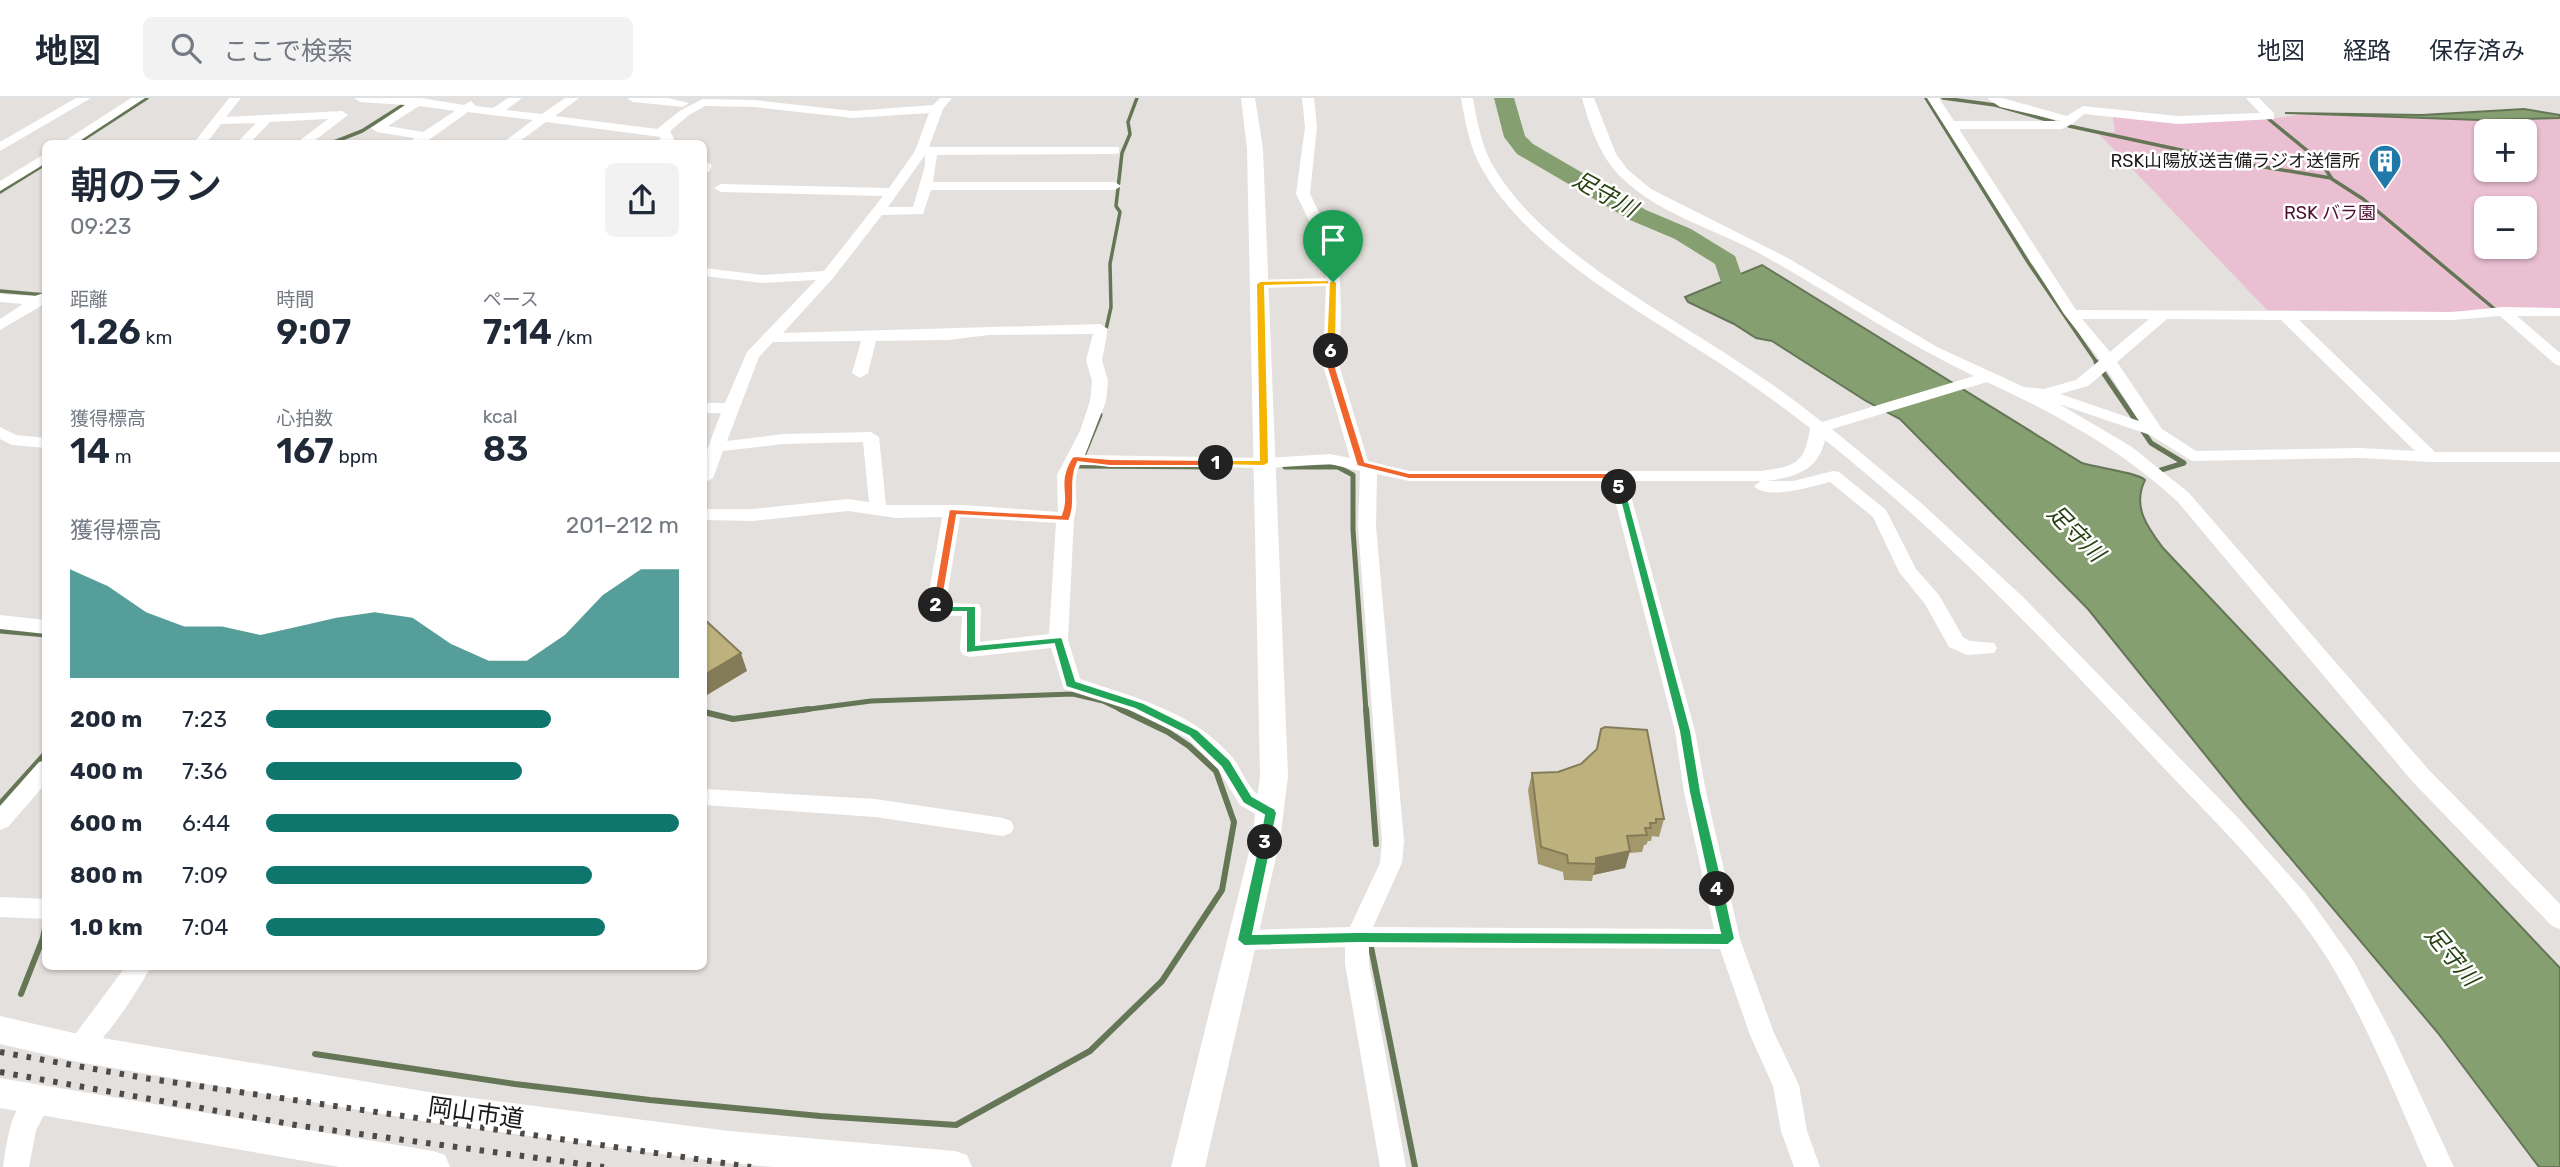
<!DOCTYPE html>
<html lang="ja">
<head>
<meta charset="utf-8">
<style>
  :root { --surface:#fff; --page:#f2f2f3; --text:#1f2937; --muted:#747a83; --line:#e0e1e3; --accent:#0f766e }
  body { margin:0; font-family:Rubik,"Noto Sans JP",sans-serif; background:var(--page); color:var(--text); height:100vh; display:flex; flex-direction:column; font-size:26px; white-space:nowrap }
  * { box-sizing:border-box; margin:0 }
  p { font-size:23px; color:var(--muted) }
  .icon { flex:none; width:38px; height:38px; fill:none; stroke:currentColor; stroke-width:2; stroke-linecap:round; stroke-linejoin:round }
  .map { position:relative; flex:1; overflow:hidden }
  .side { position:absolute; left:42px; top:42px; width:665px; height:830px; display:flex; flex-direction:column; background:var(--surface); border-radius:10px; box-shadow:0 2px 5px #0004 }
  .side>* { flex:none }
  .buttons { position:absolute; left:2474px; top:21px; display:grid; gap:14px }
  .buttons a { display:grid; place-items:center; width:63px; height:63px; border-radius:10px; background:var(--surface); box-shadow:0 2px 5px #0004; font-size:35px }
  .pin { position:absolute; display:grid; place-items:center; width:60px; height:60px; color:#fff; margin:-72px -30px; border-radius:50% 50% 50% 0; rotate:-45deg; box-shadow:0 0 7px #0007 }
  .pin .icon { rotate:45deg }
  .km { position:absolute; width:35px; height:35px; margin:-18px; border-radius:50%; background:#222; color:#fff; font-size:19px; line-height:35px; text-align:center }
  .round { display:grid; place-items:center; flex:none; width:74px; height:74px; border-radius:10px; background:var(--page) }
  .summary { display:flex; align-items:center; justify-content:space-between; height:119px; padding:0 28px }
  h1 { font-size:38px; font-weight:600; line-height:52px }
  .figures { display:grid; grid-template-columns:repeat(3,1fr); gap:10px; height:119px; padding:7px 28px }
  .figures div { display:grid; align-content:center }
  .figures b { font-size:35px; font-weight:600 }
  .figures small { font-size:19px; font-weight:400 }
  .figures p { font-size:19px }
  .chart { height:196px; padding:14px 28px }
  .chart p { display:flex; justify-content:space-between }
  .chart svg { width:100%; height:126px; margin-top:7px; fill:var(--accent); opacity:.7 }
  ul { padding:0 28px; list-style:none; font-size:23px }
  li { display:grid; grid-template-columns:112px 84px 1fr; align-items:center; height:52px }
  li i { height:18px; border-radius:9px; background:var(--accent) }
  header { display:flex; align-items:center; gap:42px; box-sizing:border-box; height:98px; padding:0 35px; background:var(--surface); border-bottom:2px solid var(--line) }
  header strong { font-size:33px }
  nav { display:flex; gap:38px; margin-inline-start:auto; font-size:24px }
  .search { width:490px; height:63px; background:var(--page); display:flex; align-items:center; gap:18px; box-sizing:border-box; padding:0 24px; border-radius:10px; color:var(--muted); font-size:26px }
  .map>svg:first-child { display:block }
</style>
</head>
<body>
<header>
<strong>地図</strong>
<div class="search"><svg class="icon" aria-label="search" viewBox="0 0 24 24"><circle cx="10" cy="10" r="6"/><path d="M15 15l6 6"/></svg>ここで検索</div>
<nav><a>地図</a><a>経路</a><a>保存済み</a></nav>
</header>
<div class="map">
<svg width="2560" height="1069" viewBox="0 0 2560 1069">
  <rect width="100%" height="100%" fill="#e4e0dd"/>
  <!-- green -->
  <path fill="#eabfd1" fill-rule="evenodd" d="M2299 17 2560 19V210L2444 214 2267 212 2099 36 2115 34 2113 18 2278 20ZM2487 33H2525V72H2487ZM2487 110H2525V149H2487Z"/>
  <!-- water -->
  <path fill="#859f71" stroke="#657656" stroke-width="2" d="M2524 11 2560 17V20L2480 22 2285 15 2422 17Z
    M1762 167 2082 365C2098 370 2136 374 2145 382 2132 408 2147 429 2163 450L2560 870V1069H2539L2438 935 2244 705 2088 511 1900 321 1866 303 1772 243 1756 240 1734 226 1688 204 1685 199Z"/>
  <g fill="none" stroke-linecap="round" stroke-linejoin="round">
    <!-- stream-far2 -->
    <path stroke="#657656" stroke-width="3.5" d="M1926 0 2028 164 2097 265
      M1943 0 1995 7 2054 24
      M2265 18 2321 64 2332 81 2363 101 2497 213
      M2069 28 2246 66 2331 80
      M76 46 147 0
      M329 46 362 33 414 0
      M0 94 42 68
      M0 193 46 197
      M1105 236 1111 209 1110 166 1120 114 1116 108 1122 55 1130 36 1128 24 1137 0"/>
    <!-- stream-far1 -->
    <path stroke="#657656" stroke-width="5" d="M2096 264 2151 345 2184 365 2161 372
      M1100 317 1079 368 1218 369
      M1285 369H1338L1353 377V432L1366 613
      M0 533 46 537
      M795 613 871 603 1073 596 1103 603 1124 613"/>
    <!-- stream -->
    <path stroke="#657656" stroke-width="6" d="M1366 611 1376 746
      M704 614 733 621 809 611
      M0 706 46 655
      M1370 844 1415 1069
      M21 896 43 840 46 825
      M315 956 515 986 650 1002 820 1018 956 1027 1090 953 1162 883 1222 792 1234 724 1216 673 1189 648 1168 634 1120 611"/>
    <!-- river -->
    <path fill="#859f71" fill-rule="evenodd" d="M1494 0H1514L1525 38 1533 46 1646 112 1691 131 1735 158 1744 184 1772 201 1776 206 1772 211 1763 214 1754 211 1724 193 1715 166 1675 141 1630 122 1517 56 1504 39Z"/>
    <!-- minor -->
    <path fill="#fff" fill-rule="evenodd" d="M76 0H91L0 53V44Z
      M131 0H145L75 46H60Z
      M229 0H241L226 19 342 13 348 17 310 46H295L328 21 270 24 249 46H236L256 25 221 26 206 46H193Z
      M354 0H421L464 7 471 3 476 8 493 10 508 0H522L506 12 542 16 565 0H579L555 18 657 31 681 12 703 1 754 2 853 13 933 7 940 0H952L943 11 929 49H1119V55L1115 56 937 57 933 84H1115L1121 88 1115 92H931L923 116 882 117 833 180 783 235 1100 226 1108 231 1102 262 1108 283 1106 303 1085 357 1264 360 1330 356 1350 360 1323 267 1326 188 1260 190 1253 186 1260 182 1326 180 1325 155 1296 96 1305 29 1302 0H1314L1317 29 1310 96 1339 155 1341 215 1339 267 1368 363 1409 373H1762C1796 368 1805 365 1810 330 1778 305 1744 281 1710 259 1633 209 1529 153 1482 71 1470 50 1465 24 1461 0H1473C1477 24 1482 50 1495 71 1539 145 1645 204 1717 250 1753 273 1789 297 1822 324L1974 278C1898 242 1830 194 1757 154 1712 130 1659 116 1622 80 1600 59 1590 29 1582 0H1594L1616 56 1628 72 1651 91 1786 159 1937 249 2024 289 2044 291 2076 282 2100 262 2064 216 1927 0H1939L1954 23H2061L2000 9 1987 0H2002L2067 18 2083 8 2178 18 2260 15 2246 0H2259L2274 15V21L2178 26 2084 16 2072 26 2062 31H1959L2076 212 2453 214 2503 209 2560 210V218H2517L2560 255V268L2555 266 2500 218 2453 222H2299L2435 354H2560V364H2431L2361 360 2192 363 2150 337 2059 306 2132 349 2189 395 2428 671 2560 806V831L2552 828 2412 683 2177 403C2120 351 2056 316 1987 284L1832 331 1919 403 2023 499 2239 721 2306 796 2353 862 2394 940 2454 1069H2427C2397 1001 2368 927 2329 863 2283 790 2219 728 2160 666 2054 552 1947 439 1825 342 1818 373 1795 379 1766 383H1793L1833 373 1839 374 1886 412 1916 471 1939 497 1963 539 1970 543 1994 545 1997 550 1994 555 1967 557 1949 549 1925 506 1899 474 1873 419 1830 384C1813 388 1767 403 1754 388L1761 383H1627L1695 633 1706 694 1740 841 1774 935 1799 987 1807 1033 1820 1069H1794L1781 1033 1773 988 1750 937 1720 851 1369 849V866L1406 1069H1380L1345 866V849L1244 852 1236 849 1232 842 1236 835 1244 832 1350 829 1380 765 1382 743 1358 428 1360 373 1330 366 1264 370 1080 367C1071 384 1080 402 1074 420L1068 542 1080 581C1134 599 1194 614 1232 659 1241 670 1246 686 1256 695 1264 703 1275 704 1281 715L1278 721 1270 724 1240 707 1218 671 1187 640 1133 613 1064 591 1051 550 970 559 963 557 960 552 962 518 928 517 926 512 942 419 896 420 848 413 753 423 704 422V411H753L848 401 869 404 863 344 783 346 723 353 713 380 704 385V360L721 315H704V305H725L747 254 816 182 762 185 704 178V170L762 177 824 173 883 98 721 94 714 90 721 86 889 90 915 53 929 15 853 20 754 9 705 8 689 17 670 33 674 41 670 46H656L661 39 546 24 516 46H501L533 22 468 14 423 46H409L414 40 377 34 371 30 405 7 360 4ZM419 8 455 13 423 34 388 28ZM925 57V68L913 109H888ZM2082 221H2149L2110 254ZM2167 221 2281 222 2415 353 2361 350 2196 353 2162 331 2117 264ZM1093 236 1086 262 1092 283 1090 303 1080 333 1057 377 1058 414 965 407H886L879 339 871 334 783 336 727 343 759 259 773 244 861 243 852 275 860 280 868 275 876 243 948 242 989 237ZM2107 272 2139 323 2060 296 2088 288ZM1377 376 1409 383H1610L1675 633 1684 694 1714 831 1373 829 1402 765 1404 743 1376 428ZM960 419 1056 425 1049 536 980 544 981 511 979 506 946 505Z
      M627 0H668L689 5 683 9 633 4Z
      M46 55V65L0 93V83Z
      M704 63 712 67 709 74 704 75Z
      M46 194V205L0 232V221L23 206 0 204V196L35 198Z
      M0 329 16 337 46 340V350L12 347 0 341Z
      M0 517 46 522V536L0 531Z
      M46 662V685L8 729 0 732V708L39 664Z
      M704 691 875 701 1003 720 1011 723 1014 729 1011 735 1003 738 875 719 704 707Z
      M0 799 46 801V821L0 819Z
      M126 868H151C140 890 100 953 78 961L69 958 65 950Z
      M39 990 48 994 52 1002 36 1032 29 1069H3C7 1043 11 1001 39 990Z"/>
    <!-- tertiary -->
    <path fill="#fff" fill-rule="evenodd" d="M1241 0H1255L1263 51 1288 678 1280 742 1205 1069H1171L1252 742 1260 678 1247 51Z
      M0 918 78 936 441 996 729 1033 955 1053 967 1057 972 1069H773L729 1065 441 1026 78 964 0 946Z
      M0 980 433 1053 445 1057 450 1069H339L0 1010Z"/>
    <!-- rail -->
    <path stroke="#4d4b49" stroke-width="6" stroke-dasharray="4.5 9" stroke-linecap="butt" d="M0 954 144 980 751 1069
      M0 974 301 1028 604 1069"/>
  </g>
  <!-- wall -->
  <path fill="#a3986c" d="M1597 651 1664 721 1659 739 1652 738 1651 743H1648L1646 747H1644L1642 754 1629 755 1625 770 1593 777 1592 783 1564 782 1563 774 1538 766 1528 692 1532 675 1558 674 1581 666Z"/>
  <!-- shaded-wall -->
  <path fill="#847c58" d="M741 555 747 573 707 597 704 589V577Z
    M1630 753 1625 770 1593 777 1596 766V760Z"/>
  <!-- building -->
  <path fill="#bdb17d" stroke="#847c58" stroke-width="2" d="M704 521 741 555 704 577Z
    M1605 629 1647 632 1664 721H1656V725H1650L1651 730H1645L1647 737 1627 738 1630 753 1596 760V766L1568 765 1567 757 1541 749 1532 675 1558 674 1581 666 1597 651 1601 631Z"/>
  <!-- split-1 -->
  <path fill="#f5b400" stroke="#fff" stroke-width="2" d="M1333 182 1336 186 1265 188 1269 365 1264 368 1212 367 1211 365 1216 362H1259L1256 186 1260 183Z"/>
  <!-- split-2 -->
  <path fill="#f0652b" stroke="#fff" stroke-width="2" d="M1075 358 1110 361 1216 362 1221 365 1216 368H1110L1078 364C1068 384 1078 403 1069 423L957 417 942 507 940 509H932L949 411 1061 417C1070 394 1055 387 1072 359Z"/>
  <!-- split-3 -->
  <path fill="#22a559" stroke="#fff" stroke-width="2" d="M936 503 941 508H976V547L1062 539 1076 583 1144 605 1198 632 1230 662 1252 698 1275 711 1277 715 1270 748 1265 750 1259 744 1264 717 1243 705 1221 669 1189 638 1135 611 1066 589 1054 546 966 555V514H931V507Z"/>
  <!-- split-4 -->
  <path fill="#22a559" stroke="#fff" stroke-width="2" d="M1265 739 1272 744 1253 836 1357 834 1720 835 1710 791 1717 785 1724 791 1735 841 1728 847 1357 845 1244 848 1237 842 1259 744Z"/>
  <!-- split-5 -->
  <path fill="#22a559" stroke="#fff" stroke-width="2" d="M1616 386 1625 389 1691 633 1701 694 1724 791 1717 797 1710 791 1689 694 1679 633Z"/>
  <!-- split-6 -->
  <path fill="#f0652b" stroke="#fff" stroke-width="2" d="M1331 251 1336 253 1335 267 1365 364 1409 375H1617L1622 378 1625 389 1616 391 1612 381H1409L1357 368 1326 267V253Z"/>
  <!-- split-7 -->
  <path fill="#f5b400" stroke="#fff" stroke-width="2" d="M1333 182 1337 184 1336 253 1331 256 1326 253 1329 184Z"/>
  <!-- icons -->
  <defs>
    <symbol id="building-pin" viewBox="-11 -11 22 30"><path d="M0 17L-7.5 6A9.5 9.5 0 1 1 7.5 6Z" fill="#2079a8" stroke="#fff"/><path d="M-4-6H4V6H1V3H-1V6H-4ZM-2.5-4.3h1.7v1.8h-1.7ZM.8-4.3h1.7v1.8H.8ZM-2.5-1h1.7V.8h-1.7ZM.8-1h1.7V.8H.8Z" fill="#fff"/></symbol>
  </defs>
  <g fill-rule="evenodd">
    <use href="#building-pin" x="2366" y="44" width="38" height="52"/>
  </g>
  <g text-anchor="middle" stroke-width="5" stroke-linejoin="round" paint-order="stroke">
    <!-- far-poi labels -->
    <g font-size="18" fill="#1a1817" stroke="#fff" text-anchor="end">
      <text x="2360" y="69">RSK山陽放送吉備ラジオ送信所</text>
    </g>
    <!-- far-park labels -->
    <g font-size="18" fill="#4d0d30" stroke="#fff">
      <text x="2330" y="121">RSK バラ園</text>
    </g>
    <!-- water labels -->
    <g font-size="23" font-style="italic" fill="#294211" stroke="#fff">
      <text transform="translate(1605 96) rotate(29)" y="8">足守川</text>
      <text transform="translate(2076 435) rotate(45)" y="8">足守川</text>
      <text transform="translate(2452 858) rotate(50)" y="8">足守川</text>
    </g>
    <!-- near-street labels -->
    <g font-size="24" fill="#1a1817" stroke="#fff">
      <text transform="translate(476 1015) rotate(8)" y="8">岡山市道</text>
    </g>
  </g>
</svg>
<div class="buttons">
<a>+</a>
<a>−</a>
</div>
<div class="pin" style="left:1333px;top:184px;background:#1e9e55"><svg class="icon" aria-label="arrive" viewBox="0 0 24 24"><path d="M6 21V4h12l-3 4 3 4H6"/></svg></div>
<b class="km" style="left:1216px;top:365px">1</b>
<b class="km" style="left:936px;top:507px">2</b>
<b class="km" style="left:1265px;top:744px">3</b>
<b class="km" style="left:1717px;top:791px">4</b>
<b class="km" style="left:1619px;top:389px">5</b>
<b class="km" style="left:1331px;top:253px">6</b>
<section class="side">
<div class="summary"><div><h1>朝のラン</h1><p>09:23</p></div><a class="round"><svg class="icon" aria-label="share" viewBox="0 0 24 24"><path d="M12 15V3M7 8l5-5 5 5M5 13v7h14v-7"/></svg></a></div>
<div class="figures">
<div><p>距離</p><b>1.26<small> km</small></b></div>
<div><p>時間</p><b>9:07</b></div>
<div><p>ペース</p><b>7:14<small> /km</small></b></div>
</div>
<div class="figures">
<div><p>獲得標高</p><b>14<small> m</small></b></div>
<div><p>心拍数</p><b>167<small> bpm</small></b></div>
<div><p>kcal</p><b>83</b></div>
</div>
<div class="chart"><p><span>獲得標高</span>201–212 m</p>
<svg viewBox="0 0 160 44" preserveAspectRatio="none"><path d="M0 44V6L10 12L20 21L30 26L40 26L50 29L60 26L70 23L80 21L90 23L100 32L110 38L120 38L130 29L140 15L150 6L160 6V44z"/></svg>
</div>
<ul>
<li><b>200 m</b>7:23<i style="width:69%"></i></li>
<li><b>400 m</b>7:36<i style="width:62%"></i></li>
<li><b>600 m</b>6:44<i style="width:100%"></i></li>
<li><b>800 m</b>7:09<i style="width:79%"></i></li>
<li><b>1.0 km</b>7:04<i style="width:82%"></i></li>
</ul>
</section>
</div>
</body>
</html>
